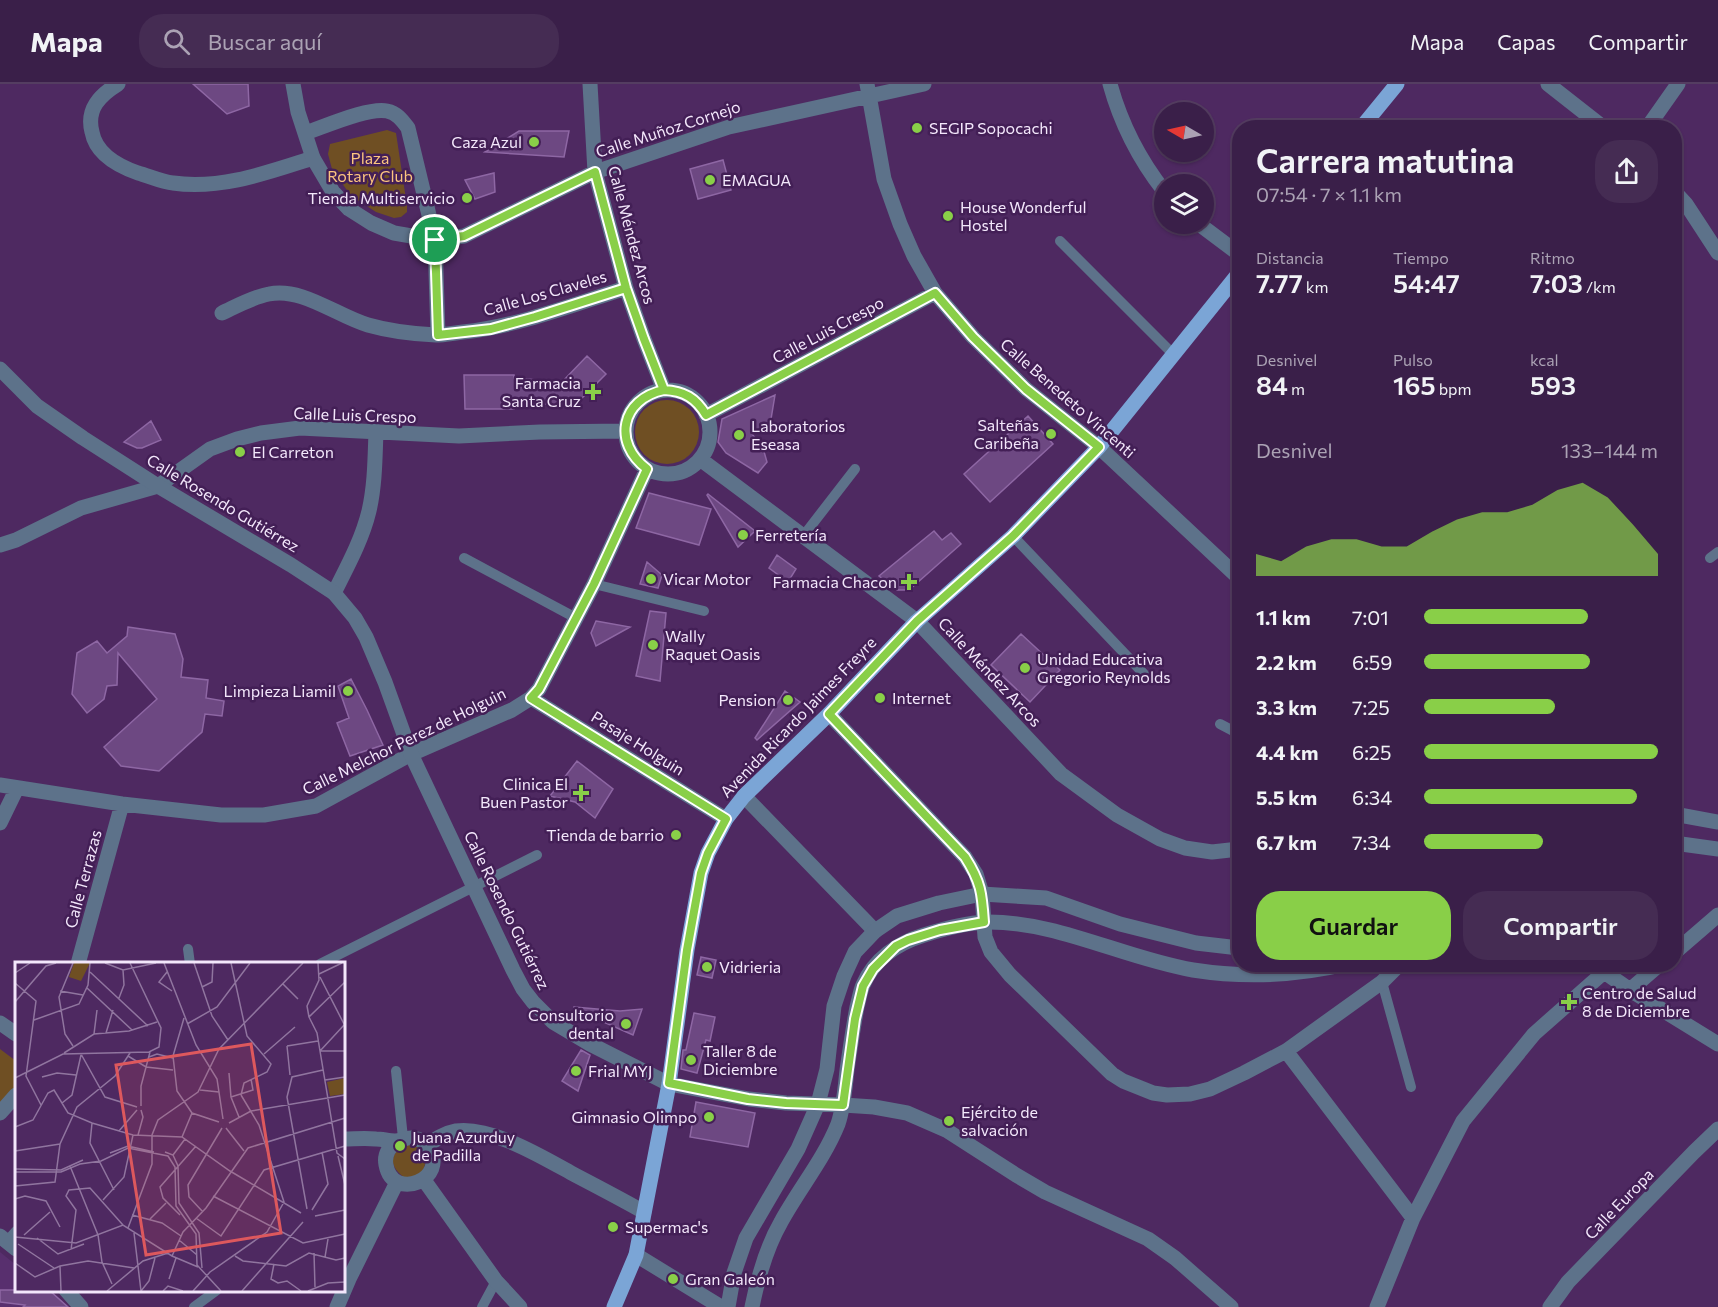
<!DOCTYPE html>
<html lang="es">
<head>
<meta charset="utf-8">
<style>
  :root { --surface:#3a1f49; --page:#452c53; --text:#f1f3f6; --muted:#aba2b4; --line:#543d61; --accent:#89cf48 }
  body { margin:0; font-family:Commissioner,sans-serif; background:var(--page); color:var(--text); height:100vh; display:flex; flex-direction:column; font-size:22px; white-space:nowrap }
  * { box-sizing:border-box; margin:0 }
  p { font-size:20px; color:var(--muted) }
  .icon { flex:none; width:33px; height:33px; fill:none; stroke:currentColor; stroke-width:2; stroke-linecap:round; stroke-linejoin:round }
  .map { position:relative; flex:1; overflow:hidden }
  .sheet { position:absolute; left:1232px; top:36px; width:450px; height:852px; display:flex; flex-direction:column; background:var(--surface); border-radius:24px; box-shadow:0 2px 4px #0004,0 0 0 2px var(--line) }
  .sheet>* { flex:none }
  .needle { width:39px; rotate:279deg }
  .buttons { position:absolute; left:1154px; top:18px; display:grid; gap:12px }
  .buttons a { display:grid; place-items:center; width:60px; height:60px; border-radius:50%; background:var(--surface); box-shadow:0 2px 4px #0004,0 0 0 2px var(--line); font-size:30px }
  .pin { position:absolute; display:grid; place-items:center; width:51px; height:51px; color:#fff; margin:-26px; border:3px solid #fff; border-radius:50%; box-shadow:0 2px 6px #0007 }
  .round { display:grid; place-items:center; flex:none; width:63px; height:63px; border-radius:24px; background:var(--page) }
  .head { display:flex; align-items:center; justify-content:space-between; height:102px; padding:0 24px }
  h1 { font-size:33px; font-weight:600; line-height:45px }
  .figures { display:grid; grid-template-columns:repeat(3,1fr); gap:9px; height:102px; padding:6px 24px }
  .figures div { display:grid; align-content:center }
  .figures b { font-size:26px; font-weight:600 }
  .figures small { font-size:16px; font-weight:400 }
  .figures p { font-size:16px }
  .chart { height:168px; padding:12px 24px }
  .chart p { display:flex; justify-content:space-between }
  .chart svg { width:100%; height:108px; margin-top:6px; fill:var(--accent); opacity:.7 }
  .cta { display:flex; gap:12px; margin-top:auto; padding:12px 24px }
  .cta a { flex:1; height:69px; border-radius:24px; background:var(--accent); color:#111; font-size:24px; font-weight:600; line-height:69px; text-align:center }
  .cta a+a { background:var(--page); color:var(--text) }
  ul { padding:0 24px; list-style:none; font-size:20px }
  li { display:grid; grid-template-columns:96px 72px 1fr; align-items:center; height:45px }
  li i { height:15px; border-radius:8px; background:var(--accent) }
  header { display:flex; align-items:center; gap:36px; box-sizing:border-box; height:84px; padding:0 30px; background:var(--surface); border-bottom:2px solid var(--line) }
  header strong { font-size:28px }
  nav { display:flex; gap:33px; margin-inline-start:auto; font-size:21px }
  .search { width:420px; height:54px; background:var(--page); display:flex; align-items:center; gap:15px; box-sizing:border-box; padding:0 21px; border-radius:24px; color:var(--muted); font-size:22px }
  .map>svg:first-child { display:block }
</style>
</head>
<body>
<header>
<strong>Mapa</strong>
<div class="search"><svg class="icon" aria-label="search" viewBox="0 0 24 24"><circle cx="10" cy="10" r="6"/><path d="M15 15l6 6"/></svg>Buscar aquí</div>
<nav><a>Mapa</a><a>Capas</a><a>Compartir</a></nav>
</header>
<div class="map">
<svg width="1718" height="1223" viewBox="0 0 1718 1223">
  <rect width="100%" height="100%" fill="#4e2961"/>
  <!-- built -->
  <path fill="#582f6e" d="M0 1168 16 1181V1206L68 1223H0Z"/>
  <!-- green -->
  <path fill="#6f4f23" d="M387 46 396 49 407 122V128L401 133 394 134 376 128 351 112 332 85 328 70 330 60Z
    M635 348a32 32 0 1 1 64 0a32 32 0 1 1-64 0Z
    M0 965 16 977V1003L0 1021Z
    M406 1060 417 1061 427 1074 422 1090 406 1095C389 1083 388 1071 406 1060Z"/>
  <!-- building -->
  <path fill="#6d4882" stroke="#8e67a4" stroke-width="1.5" d="M193 0H248L249 22 227 30Z
    M519 47H569L564 73 485 68Z
    M723 76 731 106 698 115 690 85Z
    M494 89 495 108 475 115 465 96Z
    M587 272 606 290 575 321 514 319V325H465L464 291H514V294L562 298Z
    M775 311 770 341 752 350 763 364 767 378 758 389 726 369 718 358 722 335Z
    M1028 332 1053 360 990 418 964 390Z
    M151 337 161 356 142 364H137L124 358Z
    M649 409 711 425 699 461 636 444Z
    M708 410 755 447 738 463 707 411Z
    M934 447 942 456 951 449 961 460 909 506H897L879 492Z
    M777 471 796 485 788 498 769 484Z
    M647 478 662 491 658 504 640 500Z
    M650 527 666 529 660 597 636 592Z
    M596 537 630 543 596 562 591 549Z
    M128 543 175 550 183 575 181 593 208 596 206 614 224 617 222 632 205 630 202 648 159 687 121 682 104 663 157 615 118 569 117 601 107 602 104 615 87 629 72 610 77 569 97 557 107 569 127 552Z
    M1021 550 1060 586 1030 618 991 581Z
    M351 595 367 626 383 661 350 672 337 639 349 634 338 602Z
    M785 607 800 618 757 656 755 654Z
    M577 677 613 705 595 734 575 718 550 712Z
    M701 873 716 876 712 894 697 891Z
    M574 923 620 927 642 925 633 951 574 925Z
    M694 929 715 933 710 957 706 956 697 989 681 985 683 966H686Z
    M581 966 590 971 578 1007 562 997Z
    M696 1018 755 1029 748 1063 690 1053Z
    M0 1206H49L68 1223H23L25 1221 0 1218Z"/>
  <g fill="none" stroke-linecap="round" stroke-linejoin="round">
    <!-- service -->
    <path stroke="#5d728a" stroke-width="10" d="M1060 157 1174 271
      M804 451 855 385
      M1013 452 1144 590
      M464 474 576 534
      M1710 474 1718 468
      M594 500 704 527
      M1220 640 1239 650
      M188 865 190 880
      M320 880 537 771
      M1382 898 1411 1003
      M396 987 403 1054
      M7 1157 16 1147
      M194 1223 217 1206
      M482 1223 496 1197"/>
    <!-- pedestrian -->
    <path stroke="#5d728a" stroke-width="15" d="M118 0C100 11 86 25 92 48 96 70 118 82 138 89 149 92 162 98 173 99 221 106 269 88 313 74"/>
    <!-- minor -->
    <path stroke="#5d728a" stroke-width="15" d="M293 0 298 28 313 74 333 108 349 125 371 139 394 149 435 156 464 152 595 88 729 43 924 0
      M590 0 595 88 626 204 644 255 664 306
      M867 0 884 95 900 140 914 172 935 209 973 253 1026 305 1099 363 1239 494
      M1110 0C1121 40 1139 75 1164 107
      M1548 0 1604 44
      M1647 44 1678 0
      M305 49C324 43 368 23 387 27 397 29 402 36 408 44L435 156 438 251
      M1674 107 1686 120 1718 169
      M1199 140 1239 170
      M222 229C237 222 253 213 269 210 302 203 337 232 368 241 389 247 413 250 436 251 444 251 454 249 463 248 519 242 572 221 626 204
      M626 348a42 42 0 1 1 84 0a42 42 0 1 1-84 0Z
      M706 331 935 209
      M700 375 917 537 1061 690 1117 731 1160 755 1185 764 1212 768 1239 765
      M0 461 16 456 81 424 158 402 210 365 237 355 261 349 300 344 459 352 540 348 625 347
      M334 509C347 483 362 456 369 427 375 401 375 374 376 347
      M531 614 726 735
      M829 630 965 773 976 790 982 810 985 853 991 868 1010 891 1112 990 1123 997 1153 1009 1167 1011 1190 1010 1210 1005 1244 989 1286 967 1382 898 1400 880
      M0 701 122 720 221 731H264L316 722 411 670 512 626 531 614 539 605 594 500 647 385
      M744 712 875 847
      M0 739 17 704
      M1674 869 1718 831
      M78 880 122 720
      M1593 880 1630 906 1718 960
      M1630 906 1660 880
      M0 939 16 950
      M1286 967 1413 1134
      M843 1021 874 1023 907 1029 946 1046 1016 1091 1045 1108 1148 1155 1175 1174 1231 1223
      M0 1029 16 1011
      M344 1055C354 1055 365 1054 376 1055 382 1055 389 1057 395 1057 401 1057 406 1053 413 1054 420 1055 425 1058 428 1064 450 1094 393 1119 386 1081 384 1071 389 1063 397 1057
      M427 1061C436 1055 445 1049 456 1047 492 1042 544 1074 575 1091 598 1103 621 1115 644 1128
      M424 1096 496 1197 520 1223
      M0 1152 16 1165
      M636 1171 721 1223
      M66 1206 81 1223
      M337 1223 349 1195 397 1098
      M1377 1223 1413 1134 1463 1037 1534 950 1603 889
      M1550 1223 1568 1198 1694 1068 1718 1045"/>
    <!-- tertiary -->
    <path stroke="#5d728a" stroke-width="15" d="M0 285 37 322 83 354 158 402 291 481 334 509 355 534 366 553 385 598 411 670 513 886 523 905 533 918 553 938 590 960 669 1000 749 1015 786 1019 843 1021
      M1674 730 1718 738
      M1674 759 1718 765
      M728 1223 734 1189 746 1154 798 1065 818 1020 827 985 834 922 844 892 855 868 875 847 897 832 939 819 982 810 1046 814 1120 840 1196 859 1239 864
      M752 1223C758 1193 766 1164 781 1138 799 1105 824 1075 838 1040 844 1022 845 1004 847 986 850 965 853 944 857 923 859 916 860 908 863 901 874 875 898 859 924 851 943 845 966 839 986 838 1057 837 1123 874 1193 886 1244 894 1295 892 1346 880"/>
    <!-- primary -->
    <path stroke="#7ba5d6" stroke-width="15" d="M1361 44 1397 0
      M614 1223 636 1171 669 1000 687 866 701 789 708 769 726 735 744 712 829 630 917 537 1013 452 1099 363 1239 189"/>
  </g>
  <g fill="none" stroke-linecap="round" stroke-linejoin="round">
    <defs>
      <path id="route" d="M435 156 438 251 491 245 535 233 626 204 644 255 664 306C621 315 612 359 647 385L594 500 539 605 531 614 726 735 708 769 701 789 687 866 669 999 748 1015 786 1019 843 1021 855 935 863 902 873 885 896 862 908 856 940 846 984 838C982 809 981 798 965 773L829 630 917 537 1013 452 1099 363 1026 305 973 253 935 209 706 331C696 314 684 307 664 306L644 255 626 204 595 88 464 152 435 156"/>
    </defs>
    <!-- route casing -->
    <use href="#route" stroke="#fff" stroke-width="12"/>
    <!-- route -->
    <use href="#route" stroke="#89cf48" stroke-width="8"/>
  </g>
  <!-- markers -->
  <g fill="#89cf48" stroke="#431f56" stroke-width="2">
    <circle cx="917" cy="44" r="6"/>
    <circle cx="534" cy="58" r="6"/>
    <circle cx="710" cy="96" r="6"/>
    <circle cx="467" cy="114" r="6"/>
    <circle cx="948" cy="132" r="6"/>
    <path d="M590 299h6v6h6v6h-6v6h-6v-6h-6v-6h6z"/>
    <circle cx="1051" cy="350" r="6"/>
    <circle cx="739" cy="351" r="6"/>
    <circle cx="240" cy="368" r="6"/>
    <circle cx="743" cy="451" r="6"/>
    <circle cx="651" cy="495" r="6"/>
    <path d="M906 489h6v6h6v6h-6v6h-6v-6h-6v-6h6z"/>
    <circle cx="653" cy="561" r="6"/>
    <circle cx="1025" cy="584" r="6"/>
    <circle cx="348" cy="607" r="6"/>
    <circle cx="880" cy="614" r="6"/>
    <circle cx="788" cy="616" r="6"/>
    <path d="M578 700h6v6h6v6h-6v6h-6v-6h-6v-6h6z"/>
    <circle cx="676" cy="751" r="6"/>
    <circle cx="707" cy="883" r="6"/>
    <path d="M1566 909h6v6h6v6h-6v6h-6v-6h-6v-6h6z"/>
    <circle cx="626" cy="940" r="6"/>
    <circle cx="691" cy="976" r="6"/>
    <circle cx="576" cy="987" r="6"/>
    <circle cx="709" cy="1033" r="6"/>
    <circle cx="949" cy="1037" r="6"/>
    <circle cx="400" cy="1062" r="6"/>
    <circle cx="613" cy="1143" r="6"/>
    <circle cx="673" cy="1195" r="6"/>
  </g>
  <g text-anchor="middle" stroke-width="5" stroke-linejoin="round" paint-order="stroke">
    <!-- poi labels -->
    <g font-size="16" fill="#f3e7fb" stroke="#431f56" text-anchor="start">
      <text x="929" y="50">SEGIP Sopocachi</text>
      <text x="522" y="64" text-anchor="end">Caza Azul</text>
      <text x="722" y="102">EMAGUA</text>
      <text x="455" y="120" text-anchor="end">Tienda Multiservicio</text>
      <text x="960" y="129">House Wonderful<tspan x="960" dy="18">Hostel</tspan></text>
      <text x="581" y="305" text-anchor="end">Farmacia<tspan x="581" dy="18">Santa Cruz</tspan></text>
      <text x="1039" y="347" text-anchor="end">Salteñas<tspan x="1039" dy="18">Caribeña</tspan></text>
      <text x="751" y="348">Laboratorios<tspan x="751" dy="18">Eseasa</tspan></text>
      <text x="252" y="374">El Carreton</text>
      <text x="755" y="457">Ferretería</text>
      <text x="663" y="501">Vicar Motor</text>
      <text x="897" y="504" text-anchor="end">Farmacia Chacon</text>
      <text x="665" y="558">Wally<tspan x="665" dy="18">Raquet Oasis</tspan></text>
      <text x="1037" y="581">Unidad Educativa<tspan x="1037" dy="18">Gregorio Reynolds</tspan></text>
      <text x="336" y="613" text-anchor="end">Limpieza Liamil</text>
      <text x="892" y="620">Internet</text>
      <text x="776" y="622" text-anchor="end">Pension</text>
      <text x="568" y="706" text-anchor="end">Clinica El<tspan x="568" dy="18">Buen Pastor</tspan></text>
      <text x="664" y="757" text-anchor="end">Tienda de barrio</text>
      <text x="719" y="889">Vidrieria</text>
      <text x="1582" y="915">Centro de Salud<tspan x="1582" dy="18">8 de Diciembre</tspan></text>
      <text x="614" y="937" text-anchor="end">Consultorio<tspan x="614" dy="18">dental</tspan></text>
      <text x="703" y="973">Taller 8 de<tspan x="703" dy="18">Diciembre</tspan></text>
      <text x="588" y="993">Frial MYJ</text>
      <text x="961" y="1034">Ejército de<tspan x="961" dy="18">salvación</tspan></text>
      <text x="697" y="1039" text-anchor="end">Gimnasio Olimpo</text>
      <text x="412" y="1059">Juana Azurduy<tspan x="412" dy="18">de Padilla</tspan></text>
      <text x="625" y="1149">Supermac's</text>
      <text x="685" y="1201">Gran Galeón</text>
    </g>
    <!-- street labels -->
    <g font-size="16" fill="#f3e7fb" stroke="#431f56">
      <text transform="translate(668 45) rotate(-18)" y="6">Calle Muñoz Cornejo</text>
      <text transform="translate(632 151) rotate(75)" y="6">Calle Méndez Arcos</text>
      <text transform="translate(545 209) rotate(-16)" y="6">Calle Los Claveles</text>
      <text transform="translate(828 246) rotate(-28)" y="6">Calle Luis Crespo</text>
      <text transform="translate(1068 314) rotate(41)" y="6">Calle Benedeto Vincenti</text>
      <text transform="translate(355 331) rotate(2)" y="6">Calle Luis Crespo</text>
      <text transform="translate(223 419) rotate(31)" y="6">Calle Rosendo Gutiérrez</text>
      <text transform="translate(990 588) rotate(47)" y="6">Calle Méndez Arcos</text>
      <text transform="translate(798 633) rotate(-46)" y="6">Avenida Ricardo Jaimes Freyre</text>
      <text transform="translate(404 657) rotate(-26)" y="6">Calle Melchor Perez de Holguin</text>
      <text transform="translate(638 659) rotate(32)" y="6">Pasaje Holguin</text>
      <text transform="translate(83 795) rotate(-75)" y="6">Calle Terrazas</text>
      <text transform="translate(507 826) rotate(64)" y="6">Calle Rosendo Gutiérrez</text>
      <text transform="translate(1619 1120) rotate(-46)" y="6">Calle Europa</text>
    </g>
    <!-- park labels -->
    <g font-size="16" fill="#fcc57f" stroke="#431f56">
      <text x="370" y="80">Plaza<tspan x="370" dy="18">Rotary Club</tspan></text>
    </g>
  </g>
  <!-- overview -->
  <g transform="translate(15 878)">
    <rect width="330" height="330" fill="#4e2961"/>
    <path d="M59 1H75L66 19 54 15ZM330 116V132L315 134 312 120Z" fill="#6f4f23"/>
    <path fill="none" stroke="#90759f" stroke-width="1.5" d="M90 1 108 8 141 1M149 1 181 83 202 117 208 157M179 1 197 54 213 78M216 1 232 74 256 102 252 110 229 121 226 133M75 10 133 64M152 10 144 20 157 29M0 11 15 1M304 12 327 1M305 15 330 64M330 20 294 55 302 71 322 191 330 197M0 21 21 39 11 114 26 143M268 22 283 37M187 25 197 20 198 1M72 26 117 68M45 29 68 33M104 36 109 23 108 8M0 40 31 4 41 1M0 41V60M294 55 292 44 304 18 303 1M169 56 158 94 162 129 177 151 204 160M19 58 64 42 73 23 75 1M172 62 202 45 235 1M91 71 98 48M79 72 82 48M58 84 50 72 44 35 58 1M272 84 303 79M272 84 275 113M305 89H330M305 89 330 62M49 91 79 72 114 69 142 60M66 92 90 135 122 145M249 92 280 65M113 94 131 105 158 108M134 95 142 92 158 96M214 111 216 135 224 155M27 115 42 111 61 113M0 116 48 92 134 90 144 85 146 66 115 1M310 118 330 115M185 128 204 130M216 135 238 128 236 117M47 141 57 133 66 93M126 144V124L135 90M77 161 75 181 99 228M214 161 236 149 330 133M0 165 18 158 33 131 39 128 53 151 77 161 118 173 167 175 215 209 286 251M211 166 229 189M104 169 122 148M123 173 128 155 126 148M167 175 177 151M0 189 45 182M150 190 158 193 163 204 164 241 184 271 187 306M95 191 113 184 139 190M158 193 170 177M323 194 330 223M55 204 83 273 87 300 97 322M0 207 46 208 68 198M0 210H46L65 202 86 199 113 186 153 194 160 205 161 244 181 272 182 303 206 329M0 224 40 220 45 182 62 145 100 114 115 91M198 234 288 281 330 272M0 237 10 234 31 239 45 265M88 238 109 215 118 173M292 247 272 135 277 115 308 108M297 248 313 222 307 190M188 250 174 235 173 223 207 166M117 253 147 261 166 274M165 253 148 236 145 225 181 184M300 254 330 248M181 256 206 274 249 208 330 184M135 257 151 241M113 266 137 202V173L143 158 183 130 204 87 288 1M119 271 126 329M9 273 35 250M0 275 61 281 108 263 157 294 183 305M22 276 43 292 69 282M164 278 182 293M3 282 39 306M56 288 61 248 51 234 54 228 75 226 108 263M299 291 300 325M157 294 168 270 191 246 233 186 330 156M220 294 228 299 271 304 294 291 321 298 330 296M310 295 313 277M0 301 20 315 45 304 73 299 119 306M259 302 256 317 263 321 272 319 286 329M45 304 46 329M154 317 161 296M92 329 128 299 153 291M126 329 134 319 140 296M148 329 153 324 168 329M178 329 195 310 252 270 269 240 244 163 226 133M227 329 288 260M293 329 313 321 330 320"/>
    <path fill="#dd585d" fill-opacity="0.15" stroke="#dd585d" stroke-width="3" d="M236 82 266 271 131 293 101 103Z"/>
    <rect width="330" height="330" fill="none" stroke="#f3e7fb" stroke-width="3"/>
  </g>
</svg>
<div class="buttons">
<a><svg class="needle" viewBox="-14 -14 28 28"><path d="M0-13l5 13h-10z" fill="#e53935"/><path d="M0 13l5-13h-10z" fill="#aba2b4"/></svg></a>
<a><svg class="icon" aria-label="layers" viewBox="0 0 24 24"><path d="M12 4l9 5-9 5-9-5zM3 14l9 5 9-5"/></svg></a>
</div>
<div class="pin" style="left:435px;top:156px;background:#1e9e55"><svg class="icon" aria-label="arrive" viewBox="0 0 24 24"><path d="M6 21V4h12l-3 4 3 4H6"/></svg></div>
<section class="sheet">
<div class="head"><div><h1>Carrera matutina</h1><p>07:54 · 7 × 1.1 km</p></div><a class="round"><svg class="icon" aria-label="share" viewBox="0 0 24 24"><path d="M12 15V3M7 8l5-5 5 5M5 13v7h14v-7"/></svg></a></div>
<div class="figures">
<div><p>Distancia</p><b>7.77<small> km</small></b></div>
<div><p>Tiempo</p><b>54:47</b></div>
<div><p>Ritmo</p><b>7:03<small> /km</small></b></div>
</div>
<div class="figures">
<div><p>Desnivel</p><b>84<small> m</small></b></div>
<div><p>Pulso</p><b>165<small> bpm</small></b></div>
<div><p>kcal</p><b>593</b></div>
</div>
<div class="chart"><p><span>Desnivel</span>133–144 m</p>
<svg viewBox="0 0 160 44" preserveAspectRatio="none"><path d="M0 44V35L10 38L20 32L30 29L40 29L50 32L60 32L70 26L80 21L90 18L100 18L110 15L120 9L130 6L140 12L150 23L160 35V44z"/></svg>
</div>
<ul>
<li><b>1.1 km</b>7:01<i style="width:70%"></i></li>
<li><b>2.2 km</b>6:59<i style="width:71%"></i></li>
<li><b>3.3 km</b>7:25<i style="width:56%"></i></li>
<li><b>4.4 km</b>6:25<i style="width:100%"></i></li>
<li><b>5.5 km</b>6:34<i style="width:91%"></i></li>
<li><b>6.7 km</b>7:34<i style="width:51%"></i></li>
</ul>
<div class="cta"><a>Guardar</a><a>Compartir</a></div>
</section>
</div>
</body>
</html>
